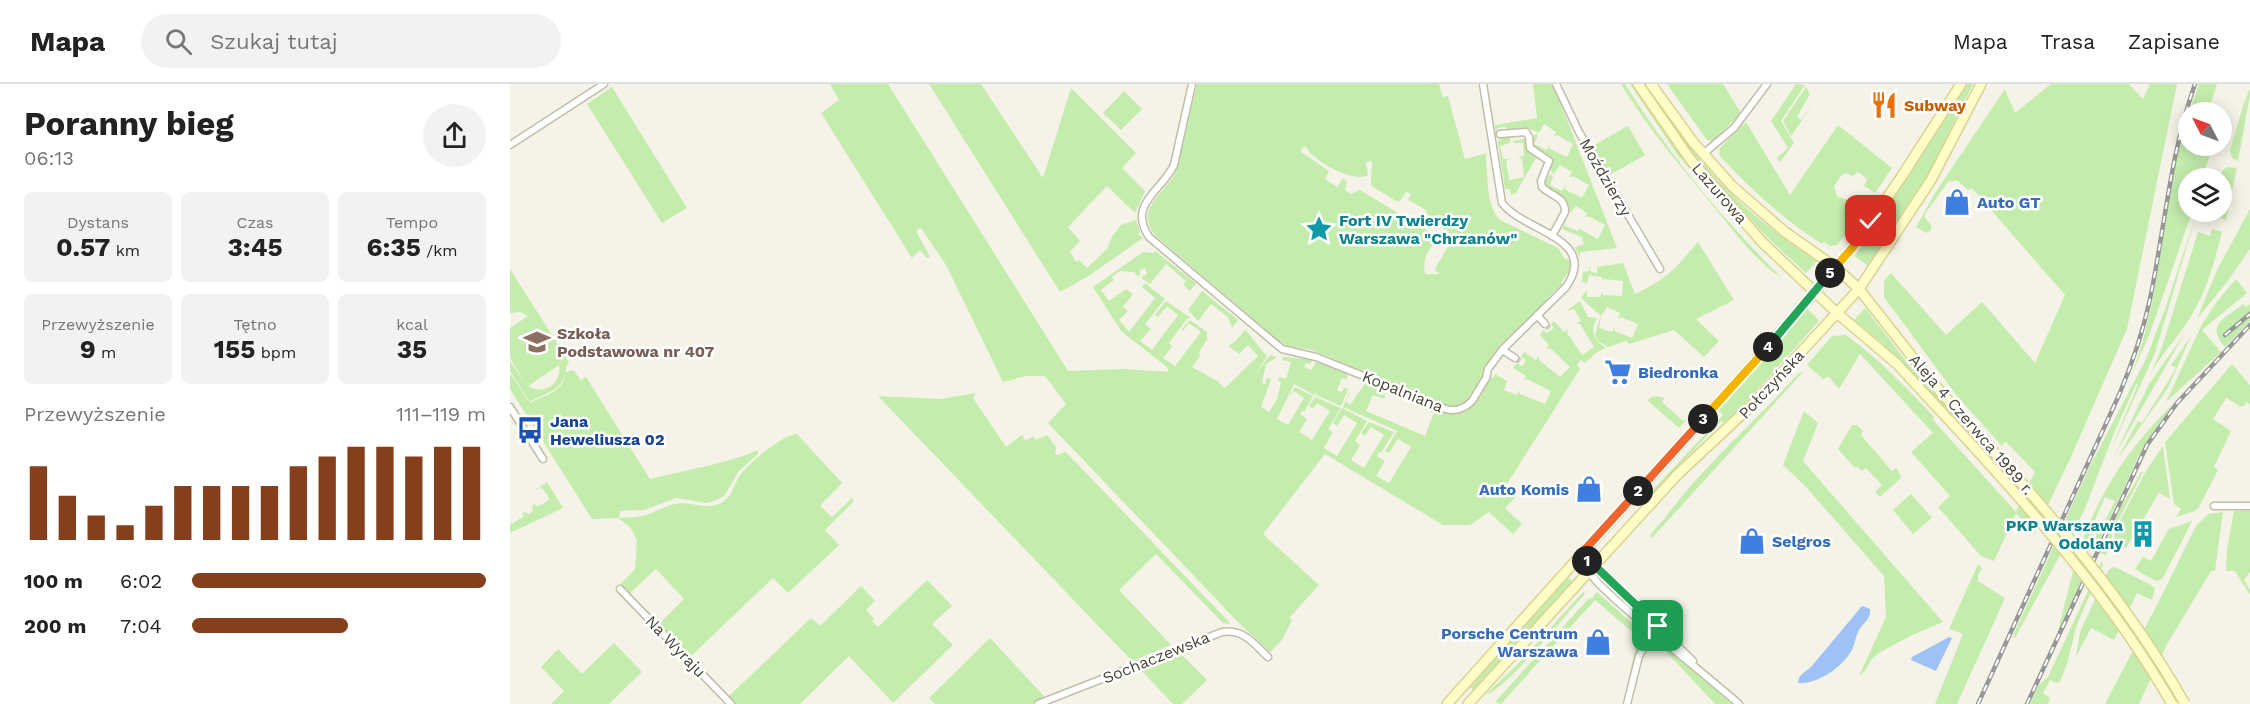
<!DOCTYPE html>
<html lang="pl">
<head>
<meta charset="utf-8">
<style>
  :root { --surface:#fff; --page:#f2f2f2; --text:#222; --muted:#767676; --line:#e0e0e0; --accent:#853f1c }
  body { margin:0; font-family:"Work Sans",sans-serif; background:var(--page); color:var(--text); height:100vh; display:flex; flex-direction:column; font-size:22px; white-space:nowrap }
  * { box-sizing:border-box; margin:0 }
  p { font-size:20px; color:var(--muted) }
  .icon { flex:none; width:33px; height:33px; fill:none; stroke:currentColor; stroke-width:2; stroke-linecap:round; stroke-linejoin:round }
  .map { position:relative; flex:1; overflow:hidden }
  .details { display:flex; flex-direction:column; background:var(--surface); width:510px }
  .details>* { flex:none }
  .needle { width:39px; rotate:312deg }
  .buttons { position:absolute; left:1668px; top:18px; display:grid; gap:12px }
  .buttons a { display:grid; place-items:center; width:54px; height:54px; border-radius:50%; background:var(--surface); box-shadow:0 3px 15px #0003; font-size:30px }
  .pin { position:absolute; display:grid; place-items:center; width:51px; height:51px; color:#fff; margin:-26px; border-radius:12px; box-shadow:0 3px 9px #0006 }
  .km { position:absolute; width:30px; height:30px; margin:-15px; border-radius:50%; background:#222; color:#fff; font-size:16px; line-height:30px; text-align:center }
  .round { display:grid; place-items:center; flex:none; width:63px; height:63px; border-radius:32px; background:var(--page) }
  .summary { display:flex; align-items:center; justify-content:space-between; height:102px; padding:0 24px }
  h1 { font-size:33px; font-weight:700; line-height:45px }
  .stats { display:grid; grid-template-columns:repeat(3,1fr); gap:9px; height:102px; padding:6px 24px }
  .stats div { display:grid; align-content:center; border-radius:9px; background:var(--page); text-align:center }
  .stats b { font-size:26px; font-weight:700 }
  .stats small { font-size:16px; font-weight:400 }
  .stats p { font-size:16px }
  .chart { height:168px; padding:12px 24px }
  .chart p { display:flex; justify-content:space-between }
  .chart svg { width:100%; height:108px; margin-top:6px; stroke:var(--accent); stroke-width:6 }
  ul { padding:0 24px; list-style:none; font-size:20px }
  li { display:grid; grid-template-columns:96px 72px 1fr; align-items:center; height:45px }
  li i { height:15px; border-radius:8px; background:var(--accent) }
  header { display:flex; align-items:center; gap:36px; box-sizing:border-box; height:84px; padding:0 30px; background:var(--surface); border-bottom:2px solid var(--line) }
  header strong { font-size:28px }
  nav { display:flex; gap:33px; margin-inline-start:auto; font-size:21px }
  .search { width:420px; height:54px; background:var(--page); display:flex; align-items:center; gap:15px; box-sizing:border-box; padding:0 21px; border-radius:33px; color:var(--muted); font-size:22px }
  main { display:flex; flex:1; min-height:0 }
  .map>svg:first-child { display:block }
</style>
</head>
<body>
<header>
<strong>Mapa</strong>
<div class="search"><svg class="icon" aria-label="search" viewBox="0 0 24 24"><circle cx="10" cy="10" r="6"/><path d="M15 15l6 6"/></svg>Szukaj tutaj</div>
<nav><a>Mapa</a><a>Trasa</a><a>Zapisane</a></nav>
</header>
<main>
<section class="details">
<div class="summary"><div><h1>Poranny bieg</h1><p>06:13</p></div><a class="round"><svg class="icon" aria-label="share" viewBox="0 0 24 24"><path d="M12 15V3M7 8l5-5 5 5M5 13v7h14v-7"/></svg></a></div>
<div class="stats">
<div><p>Dystans</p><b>0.57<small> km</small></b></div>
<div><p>Czas</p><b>3:45</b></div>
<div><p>Tempo</p><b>6:35<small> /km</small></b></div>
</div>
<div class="stats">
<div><p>Przewyższenie</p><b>9<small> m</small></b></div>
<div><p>Tętno</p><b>155<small> bpm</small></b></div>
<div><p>kcal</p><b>35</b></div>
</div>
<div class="chart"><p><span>Przewyższenie</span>111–119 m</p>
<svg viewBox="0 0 160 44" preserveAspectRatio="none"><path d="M5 44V14M15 44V26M25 44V34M35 44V38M45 44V30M55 44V22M65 44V22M75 44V22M85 44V22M95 44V14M105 44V10M115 44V6M125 44V6M135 44V10M145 44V6M155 44V6"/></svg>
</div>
<ul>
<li><b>100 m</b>6:02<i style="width:100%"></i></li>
<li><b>200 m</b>7:04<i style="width:53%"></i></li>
</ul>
</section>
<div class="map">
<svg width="1740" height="620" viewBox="0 0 1740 620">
  <rect width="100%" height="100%" fill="#f5f3e7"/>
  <!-- green -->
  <path fill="#c4ecad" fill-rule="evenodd" d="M320 0H378L558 287 613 285 659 288 657 283 611 247 583 203 633 168 644 169 645 167 686 199 680 207 673 201 676 197 656 180 640 200 631 194 637 190 635 184 630 186 629 193 624 188 610 187 602 193 604 196 591 206 599 217 616 205 623 210 613 223 618 227 609 236 619 248 645 214 632 203 635 199 655 215 635 240 641 245 630 257 642 266 668 231 657 222 648 233 645 231 656 217 681 234 677 235 659 259 662 263 653 274 665 282 691 248 679 239 673 247 672 245 680 236 697 248V256L689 268 690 272 682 283 707 297 715 304 748 272 738 261 729 270 718 262 725 258 735 246C744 254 748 264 757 272L744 293 760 271 767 273 756 280 752 299 755 300 757 294 761 295 751 323 759 328 767 315 771 299 768 296 769 293 776 295 781 278 772 276 773 273 803 276 800 280 796 279 794 283 801 286 807 277 838 289 837 295 832 294 827 306 832 308 834 303 838 305 831 322 806 311 807 308 804 311 784 300 767 335 778 341 794 314 784 307 778 315 785 303 803 312 794 328 792 327 790 330 797 335 789 348 802 356 820 327 807 319 803 325 799 322 805 313 831 324 818 345 823 348 814 364 827 372 847 339 834 331 827 342 823 339 832 324 857 337 845 357 850 361 841 376 854 384 874 351 861 343 855 352 851 349 859 338 884 348 871 369 869 368 867 372 875 377 866 392 879 399 901 363 888 355 879 369 875 367 887 347 833 323 839 309H840L836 317 840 321 857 297 878 306 876 310 865 306 875 312 874 315 863 311 856 327 915 352 924 329 901 319 904 316C948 335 958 342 979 292L983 294 985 290 997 297 994 306 1007 311 1009 306 1010 310 1035 320 1041 307 1017 295 1014 297 1016 292 1003 284 1007 279 1012 282 1016 276 1011 273 1014 268 1026 276 1029 272V276L1050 293 1060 283 1040 264 1036 265 1039 261 1030 251 1033 246 1037 249 1044 244 1041 240 1044 237 1054 248 1058 245 1057 249 1072 271 1084 263 1070 240H1066L1071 237 1064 225 1056 227 1070 217 1078 233 1087 234C1080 247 1083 256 1096 264L1087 268 1075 279 1071 276 1067 281 1070 285 995 403 1006 413 995 424 1012 440 1003 450 979 428 960 441H933L815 370 753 450 809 501 779 534 782 536 772 556 760 568 729 539 538 339 556 320 535 292H516L493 298 436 181 411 144 406 147 420 173 417 174 410 166 402 174 311 29 329 16Z
    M419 0H471L533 94 561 4 626 69 612 84 635 107 625 129 597 102 558 143 570 157 560 168 566 178 569 176 577 184 597 165 602 153 611 141 626 136 630 148 628 150 633 154 577 193 550 208Z
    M687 0H929L933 13 938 12 955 75 977 69 976 75C978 94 976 122 990 136L1048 164 1055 175 1061 176 1060 191 1057 190 1051 199 1054 202 1045 206 1028 226 990 262 977 279 973 286V293L956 317 945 322 937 321 802 266 778 262 769 257 648 154C621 127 654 111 666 88ZM796 62C800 76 845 100 858 91L856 78 862 77 861 101 863 103 886 117H890L896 108 901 110 898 116 916 126 920 138 937 147 941 152 939 161 926 183V187L931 190H915C912 172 919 167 928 153L850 106 841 110 835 106 837 98 833 94 827 103 815 95 819 87 791 68 792 64Z
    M1023 0H1043L1107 164 1070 168V174L1065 163 1074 160 1072 153 1052 145 1057 134 1055 142 1068 147 1070 143 1071 146 1088 155 1095 141 1078 132 1075 134 1077 129 1066 122 1060 129C1059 113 1046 111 1035 103V98L1040 90 1043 92 1040 101 1052 107 1055 102 1056 106 1072 114 1079 101 1063 92 1059 93 1062 88 1050 81 1044 90 1041 88V76L1035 70 1023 64 1021 58 1025 50 1028 51 1024 60 1037 66 1039 61 1040 65 1057 73 1063 60 1047 51 1044 53 1046 48 1034 40 1029 49 1018 44 997 47 996 43 987 44 986 50 985 41 1027 34Z
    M1111 0H1115C1159 70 1212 135 1271 193 1250 182 1221 144 1205 124 1172 84 1138 45 1111 0Z
    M1120 0H1123L1166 64 1237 152 1167 70Z
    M1157 0H1213L1231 29 1203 57 1197 56Z
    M1286 0 1295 1 1271 37 1284 59 1270 78 1267 74 1278 64 1261 37Z
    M1457 0H1463L1418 91 1358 182 1345 172Z
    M1541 0H1619L1633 15 1640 0H1667L1617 245 1560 375 1524 450 1506 429 1484 477 1471 472 1428 423 1440 412 1401 368 1423 349 1350 270 1329 305 1319 293 1313 295 1297 281 1322 252 1336 251C1369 275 1397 304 1424 333L1423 336 1506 428 1525 388 1495 357 1492 362 1447 312 1374 213V197L1381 189 1436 251 1472 218 1525 279 1555 211 1462 104 1458 106 1447 96 1438 98 1415 130V134L1421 141V146L1416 149 1406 143 1425 109 1495 5 1505 29Z
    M1689 0H1707L1698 28H1679Z
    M102 3 177 124 152 139 77 20Z
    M1296 3 1300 10 1287 33 1291 36 1304 19 1281 52 1273 37Z
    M1740 4V11L1728 77 1722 74 1720 67 1732 25Z
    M614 7 632 25 611 46 593 29Z
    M1140 10C1158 33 1175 58 1194 80 1226 118 1265 150 1307 177L1296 189 1259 155 1204 96 1183 72Z
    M1678 30V62H1703L1692 94H1678V128H1682L1640 249 1621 292C1654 208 1651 115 1678 30Z
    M1236 38 1280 111 1328 41 1382 84 1365 109 1354 102 1357 95 1348 88 1342 92 1336 89 1331 92 1324 102 1327 112 1337 116 1345 113 1357 122 1327 161 1320 162 1314 158 1312 160C1274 136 1239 104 1209 71L1210 64Z
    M1118 42 1135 71 1098 92 1081 63Z
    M1000 52V59L990 62 993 75H999L996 77 999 96 1014 93 1012 75 1008 73 1014 72 1013 59H1003V57L1016 55V65L1025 71 1026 74 1006 109 1001 111 1000 105H995L988 58 990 54Z
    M1717 83 1727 84 1716 136 1707 133 1709 128H1712V119L1719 98 1709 94 1712 87Z
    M1740 125V165L1717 198 1687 235 1707 186Z
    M1687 128 1645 269 1599 370 1628 300H1626L1604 349 1574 427 1505 554 1503 552 1579 384 1636 275 1654 228Z
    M1702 145 1712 148C1704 180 1696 209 1678 237 1667 254 1653 269 1642 287L1652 263 1688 148 1700 152Z
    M1188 158 1224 216 1186 235 1209 257 1194 273 1164 246 1119 260 1116 257 1098 263 1088 257 1085 251 1090 234H1091L1089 244 1102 248 1104 243 1105 247 1122 254 1128 240 1111 233 1108 235 1110 229 1097 223 1091 232 1071 214 1077 206V213H1091V208L1093 211 1112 212 1113 197 1094 195 1093 198 1092 193 1079 191 1077 199 1072 198 1073 188 1079 187V182L1081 188 1087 189V183L1113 179 1125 210C1157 195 1166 184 1188 158Z
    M0 185 59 278 56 283V288L63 286 71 296 76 293 140 395C175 386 216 380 248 366V370L229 387 214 412 204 417 196 419 166 414 134 426 110 427 109 434C116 433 124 434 132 432 145 429 157 420 171 419 185 419 197 426 211 419 222 414 223 402 229 393 236 381 273 350 287 350L332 399 310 422 322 433 340 416V413L344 417 315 446 329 461 278 509 263 494 179 574 148 541 174 515 146 485 119 510 110 501 125 485 127 456 120 443 108 434 82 435 0 305V289L20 319C35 310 51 310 56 290 47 310 37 307 20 318L0 287V277L16 300 0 274V244L18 232 10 228 0 229V223L4 222H0ZM49 281C52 300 34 312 18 302Z
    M1726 195 1737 209 1692 246 1711 268 1656 318 1692 240 1708 216Z
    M692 207 728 236 722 244 718 233 701 220 688 237 678 226Z
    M1733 220 1736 223 1740 220V237L1715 263C1695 240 1715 235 1733 220Z
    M1297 224 1309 237 1232 323 1214 338 1211 337 1141 411 1139 410 1213 331 1208 325 1264 264Z
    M1355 224 1399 281 1451 339 1450 342 1371 258 1344 236Z
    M1675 249 1604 372 1639 300Z
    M1681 252 1658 304 1608 374 1628 337 1632 339 1662 291 1666 284 1661 281Z
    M1722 280 1740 301V320L1737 318 1732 323 1716 314 1703 335 1721 347 1704 383 1708 386 1689 423 1685 427 1666 433 1671 425 1664 420 1655 358Z
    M1293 288 1142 454 1140 452C1144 445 1152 438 1157 431 1196 379 1246 337 1289 289Z
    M466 309 463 314 496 363 512 351 516 357 523 352 526 356 537 351 546 363 545 370 549 371 555 367 721 540 713 539 646 470 609 506 661 561 622 577 368 312 430 315Z
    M1144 312 1155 314 1152 318 1173 337 1178 334 1169 344 1137 316Z
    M1664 319 1628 373 1586 466V449L1590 447 1605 417 1595 413 1584 438 1578 470 1583 472 1545 557C1554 527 1559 497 1569 468 1587 410 1620 362 1664 319Z
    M1294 327 1308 339 1293 377 1433 538C1410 547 1387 558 1366 571 1358 577 1358 587 1349 592L1376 533 1374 492 1296 403 1273 381Z
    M1342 341H1347L1353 347 1351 351 1382 387 1386 384 1390 390 1391 394 1370 413 1365 408 1372 401 1356 384 1352 387 1348 383H1344L1328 365Z
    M1653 362 1660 415 1649 409 1616 464 1605 459 1604 448 1636 387Z
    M1631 388H1633L1602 449V459L1596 471 1590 469 1611 423Z
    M37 398 53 424 0 449V441L14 432 12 427 19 430 23 427 22 423 24 419 27 423 39 416 37 410 31 403 20 409Z
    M1401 410 1422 434 1403 450 1383 426Z
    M1724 427H1740V488L1734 496 1740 506V511L1725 487H1716L1717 465Z
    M1713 428 1705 487H1701L1656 562 1629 620H1595L1648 519 1686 442 1698 430Z
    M1682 437 1653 494 1648 497 1644 496 1625 485 1633 473 1641 477 1659 445Z
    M1592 477 1593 480 1567 540 1557 580 1550 598 1546 599 1540 596 1533 609 1540 614 1538 620H1520L1529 601 1538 593Z
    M1468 480 1472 484 1468 491V497L1495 514 1447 620H1425L1453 550 1439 545Z
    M1602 483 1607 484 1641 501 1645 505 1642 516 1627 509 1604 556 1581 544 1566 573 1570 548 1598 487Z
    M1058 493 1063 498 964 607 960 603Z
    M417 496 442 522 422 540 443 561 383 619 339 572 290 620H225L218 613 301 534 310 542 351 502 365 517 356 526 364 535 362 537 368 543Z
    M1073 508 1075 510C1059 527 993 609 976 610L1006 582Z
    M1087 508 1131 547C1132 557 1122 586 1118 597L1128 553 1085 516 991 620 987 619 986 617 1078 515 1082 514Z
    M480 554 534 612 532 616 521 620H425L419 614Z
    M104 559 132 588 99 620H41L54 607 31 583 48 565 72 590Z
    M1151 559 1222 620H1205L1150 561Z
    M668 567 697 596 672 620H663L628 583Z"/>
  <!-- water -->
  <path fill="#9fc2f6" d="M1352 522 1360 525C1361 535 1354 538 1349 546 1345 553 1345 562 1340 569 1331 584 1306 601 1288 599 1288 591 1295 588 1301 583Z
    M1439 553 1442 554 1426 587 1401 576 1402 573Z"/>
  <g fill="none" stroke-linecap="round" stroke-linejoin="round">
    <!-- street-tunnel -->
    <path stroke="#d3d0c3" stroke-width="6" stroke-dasharray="6 3" stroke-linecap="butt" d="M1035 240 1040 245
      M1005 274 1011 278"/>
    <defs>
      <path id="street" d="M682 0 664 81C652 107 617 120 639 153L772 265 806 273 936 325C946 328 954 325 962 317L976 294 978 285 992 266 1056 203C1090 154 1014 148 992 119L973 0
        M1046 0 1069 48 1150 185
        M990 50 1016 48 1019 53 1020 64 1039 77 1031 97 1032 103C1042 113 1055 112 1055 128L1042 152
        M0 61 94 0
        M1193 70 1224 44 1257 0
        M1027 231 1035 240
        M992 266 1005 274
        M0 323 33 375
        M1704 422H1740
        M1069 472C1081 495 1096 507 1115 524 1152 557 1191 587 1229 620
        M1069 472 1085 482 1183 577
        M110 505 221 620
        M528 620 712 548C734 545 743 559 758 573
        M1117 620 1129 572 1144 547"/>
      <path id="secondary" d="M1128 0 1180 75 1252 158 1327 229 1387 280 1451 349
        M1141 0 1183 58 1222 102 1275 148 1325 183 1349 205 1422 298 1456 337
        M937 620 1247 275 1343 163 1392 92 1451 0
        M958 620 1167 391 1245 318 1349 205 1421 96 1471 0"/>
    </defs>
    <!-- street casing -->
    <use href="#street" stroke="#c1bda9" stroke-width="9"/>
    <!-- secondary casing -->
    <use href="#secondary" stroke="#d9d393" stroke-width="12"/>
    <!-- street -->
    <use href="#street" stroke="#fff" stroke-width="6"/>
    <!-- secondary -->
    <use href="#secondary" stroke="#fffcc7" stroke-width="9"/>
    <defs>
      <path id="rail" d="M1715 251 1740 230
        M1468 620 1609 311C1622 280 1633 248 1640 215 1655 143 1660 70 1685 0
        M1517 620 1637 361 1667 319 1740 241"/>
    </defs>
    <!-- rail casing -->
    <use href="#rail" stroke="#979797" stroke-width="4.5"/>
    <!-- rail -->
    <use href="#rail" stroke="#fff" stroke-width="2" stroke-dasharray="7" stroke-linecap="butt"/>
    <defs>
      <path id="secondary-bridge" d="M1456 337C1538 427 1615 514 1675 620
        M1451 349C1529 434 1604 519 1662 620"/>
    </defs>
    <!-- secondary-bridge casing -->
    <use href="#secondary-bridge" stroke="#d9d393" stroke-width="12" stroke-linecap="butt"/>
    <!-- secondary-bridge -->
    <use href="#secondary-bridge" stroke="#fffcc7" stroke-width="9"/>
  </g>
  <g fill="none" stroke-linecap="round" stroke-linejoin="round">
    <defs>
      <path id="split-1" d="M1077 477 1085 482 1148 542"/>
      <path id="split-2" d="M1077 477 1069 472 1128 407"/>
      <path id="split-3" d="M1128 407 1193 335"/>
      <path id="split-4" d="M1193 335 1258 263"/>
      <path id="split-5" d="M1258 263 1320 189"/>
      <path id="split-6" d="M1320 189 1343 163 1361 137"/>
    </defs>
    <!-- split-1 casing -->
    <use href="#split-1" stroke="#fff" stroke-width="12"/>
    <!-- split-2 casing -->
    <use href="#split-2" stroke="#fff" stroke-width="12"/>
    <!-- split-3 casing -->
    <use href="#split-3" stroke="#fff" stroke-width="12"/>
    <!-- split-4 casing -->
    <use href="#split-4" stroke="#fff" stroke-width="12"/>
    <!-- split-5 casing -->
    <use href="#split-5" stroke="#fff" stroke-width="12"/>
    <!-- split-6 casing -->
    <use href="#split-6" stroke="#fff" stroke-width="12"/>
    <!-- split-1 -->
    <use href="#split-1" stroke="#22a559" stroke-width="8"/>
    <!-- split-2 -->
    <use href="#split-2" stroke="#f0652b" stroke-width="8"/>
    <!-- split-3 -->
    <use href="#split-3" stroke="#f0652b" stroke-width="8"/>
    <!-- split-4 -->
    <use href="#split-4" stroke="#f5b400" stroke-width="8"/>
    <!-- split-5 -->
    <use href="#split-5" stroke="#22a559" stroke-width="8"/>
    <!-- split-6 -->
    <use href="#split-6" stroke="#f5b400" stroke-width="8"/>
  </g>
  <!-- icons -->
  <defs>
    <symbol id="restaurant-bare" viewBox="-9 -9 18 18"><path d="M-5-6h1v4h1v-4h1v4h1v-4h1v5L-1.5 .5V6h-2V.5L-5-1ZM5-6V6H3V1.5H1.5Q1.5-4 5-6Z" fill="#e8710a" stroke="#fff" stroke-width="2.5" paint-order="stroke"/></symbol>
    <symbol id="shop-bare" viewBox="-9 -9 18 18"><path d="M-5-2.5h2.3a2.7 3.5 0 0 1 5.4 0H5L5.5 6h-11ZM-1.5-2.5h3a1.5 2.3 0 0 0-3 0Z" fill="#3f7fe0" stroke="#fff" stroke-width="2.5" paint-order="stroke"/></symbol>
    <symbol id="sight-bare" viewBox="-9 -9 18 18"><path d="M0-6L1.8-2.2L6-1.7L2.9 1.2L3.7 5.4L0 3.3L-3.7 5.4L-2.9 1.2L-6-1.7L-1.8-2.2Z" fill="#0f9aa8" stroke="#fff" stroke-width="2.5" paint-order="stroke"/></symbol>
    <symbol id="school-bare" viewBox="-9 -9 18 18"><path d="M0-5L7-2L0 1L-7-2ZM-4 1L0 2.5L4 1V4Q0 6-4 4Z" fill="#8d6e63" stroke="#fff" stroke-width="2.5" paint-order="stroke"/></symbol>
    <symbol id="supermarket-bare" viewBox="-9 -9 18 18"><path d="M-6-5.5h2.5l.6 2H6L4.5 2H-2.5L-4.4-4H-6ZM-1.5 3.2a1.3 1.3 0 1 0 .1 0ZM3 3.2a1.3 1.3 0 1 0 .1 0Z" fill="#3f7fe0" stroke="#fff" stroke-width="2.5" paint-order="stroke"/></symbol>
    <symbol id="bus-bare" viewBox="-9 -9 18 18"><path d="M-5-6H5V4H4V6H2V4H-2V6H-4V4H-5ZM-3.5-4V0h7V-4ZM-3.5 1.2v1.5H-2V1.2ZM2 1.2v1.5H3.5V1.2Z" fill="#1a4fb4" stroke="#fff" stroke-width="2.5" paint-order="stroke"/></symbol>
    <symbol id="building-bare" viewBox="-9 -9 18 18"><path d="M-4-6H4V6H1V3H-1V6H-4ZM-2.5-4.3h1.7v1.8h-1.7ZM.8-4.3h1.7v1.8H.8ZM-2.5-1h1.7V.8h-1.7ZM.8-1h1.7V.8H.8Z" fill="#0f9aa8" stroke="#fff" stroke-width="2.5" paint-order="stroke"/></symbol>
  </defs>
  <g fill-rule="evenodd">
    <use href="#restaurant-bare" x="1355" y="2" width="38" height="38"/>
    <use href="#shop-bare" x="1428" y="99" width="38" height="38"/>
    <use href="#sight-bare" x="790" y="126" width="38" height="38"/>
    <use href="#school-bare" x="8" y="239" width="38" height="38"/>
    <use href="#supermarket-bare" x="1089" y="269" width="38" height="38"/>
    <use href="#bus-bare" x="1" y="327" width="38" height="38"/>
    <use href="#shop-bare" x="1060" y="386" width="38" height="38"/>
    <use href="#building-bare" x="1614" y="431" width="38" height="38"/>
    <use href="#shop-bare" x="1223" y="438" width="38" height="38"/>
    <use href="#shop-bare" x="1069" y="539" width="38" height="38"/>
  </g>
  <g text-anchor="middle" stroke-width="5" stroke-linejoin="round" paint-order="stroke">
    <!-- food labels -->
    <g font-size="16" font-weight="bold" fill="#c56008" stroke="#fff" text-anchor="start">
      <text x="1394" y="27">Subway</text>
    </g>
    <!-- street labels -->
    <g font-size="16" fill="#494535" stroke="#fff">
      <text transform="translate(1096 93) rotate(60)" y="6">Moździerzy</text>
      <text transform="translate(1210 109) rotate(49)" y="6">Lazurowa</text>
      <text transform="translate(1261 300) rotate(-47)" y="6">Połczyńska</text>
      <text transform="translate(893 307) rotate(22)" y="6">Kopalniana</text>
      <text transform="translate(1462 340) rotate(49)" y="6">Aleja 4 Czerwca 1989 r.</text>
      <text transform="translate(166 562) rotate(46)" y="6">Na Wyraju</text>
      <text transform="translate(646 573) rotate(-22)" y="6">Sochaczewska</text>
    </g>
    <!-- shop labels -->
    <g font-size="16" font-weight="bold" fill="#366cbe" stroke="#fff" text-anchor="start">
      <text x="1467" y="124">Auto GT</text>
      <text x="1128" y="294">Biedronka</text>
      <text x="1059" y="411" text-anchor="end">Auto Komis</text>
      <text x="1262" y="463">Selgros</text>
      <text x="1068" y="555" text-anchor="end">Porsche Centrum<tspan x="1068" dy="18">Warszawa</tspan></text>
    </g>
    <!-- culture labels -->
    <g font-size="16" font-weight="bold" fill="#0d838f" stroke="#fff" text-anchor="start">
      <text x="829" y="142">Fort IV Twierdzy<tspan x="829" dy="18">Warszawa "Chrzanów"</tspan></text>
      <text x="1613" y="447" text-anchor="end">PKP Warszawa<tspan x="1613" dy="18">Odolany</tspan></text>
    </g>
    <!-- education labels -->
    <g font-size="16" font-weight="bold" fill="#785e54" stroke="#fff" text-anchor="start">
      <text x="47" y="255">Szkoła<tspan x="47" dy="18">Podstawowa nr 407</tspan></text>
    </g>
    <!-- transit labels -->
    <g font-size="16" font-weight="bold" fill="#164399" stroke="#fff" text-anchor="start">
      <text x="40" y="343">Jana<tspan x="40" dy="18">Heweliusza 02</tspan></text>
    </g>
  </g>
</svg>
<div class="buttons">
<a><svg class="needle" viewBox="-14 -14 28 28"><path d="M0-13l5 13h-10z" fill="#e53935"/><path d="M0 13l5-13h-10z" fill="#767676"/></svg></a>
<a><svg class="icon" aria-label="layers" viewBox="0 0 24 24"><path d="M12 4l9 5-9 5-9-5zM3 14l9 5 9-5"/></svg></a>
</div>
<div class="pin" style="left:1148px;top:542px;background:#1e9e55"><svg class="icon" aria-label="arrive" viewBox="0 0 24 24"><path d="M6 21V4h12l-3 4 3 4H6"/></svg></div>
<div class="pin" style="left:1361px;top:137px;background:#d93025"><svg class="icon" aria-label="check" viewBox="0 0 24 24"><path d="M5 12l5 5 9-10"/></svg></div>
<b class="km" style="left:1077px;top:477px">1</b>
<b class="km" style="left:1128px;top:407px">2</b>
<b class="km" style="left:1193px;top:335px">3</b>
<b class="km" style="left:1258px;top:263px">4</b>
<b class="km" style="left:1320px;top:189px">5</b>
</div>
</main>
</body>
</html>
